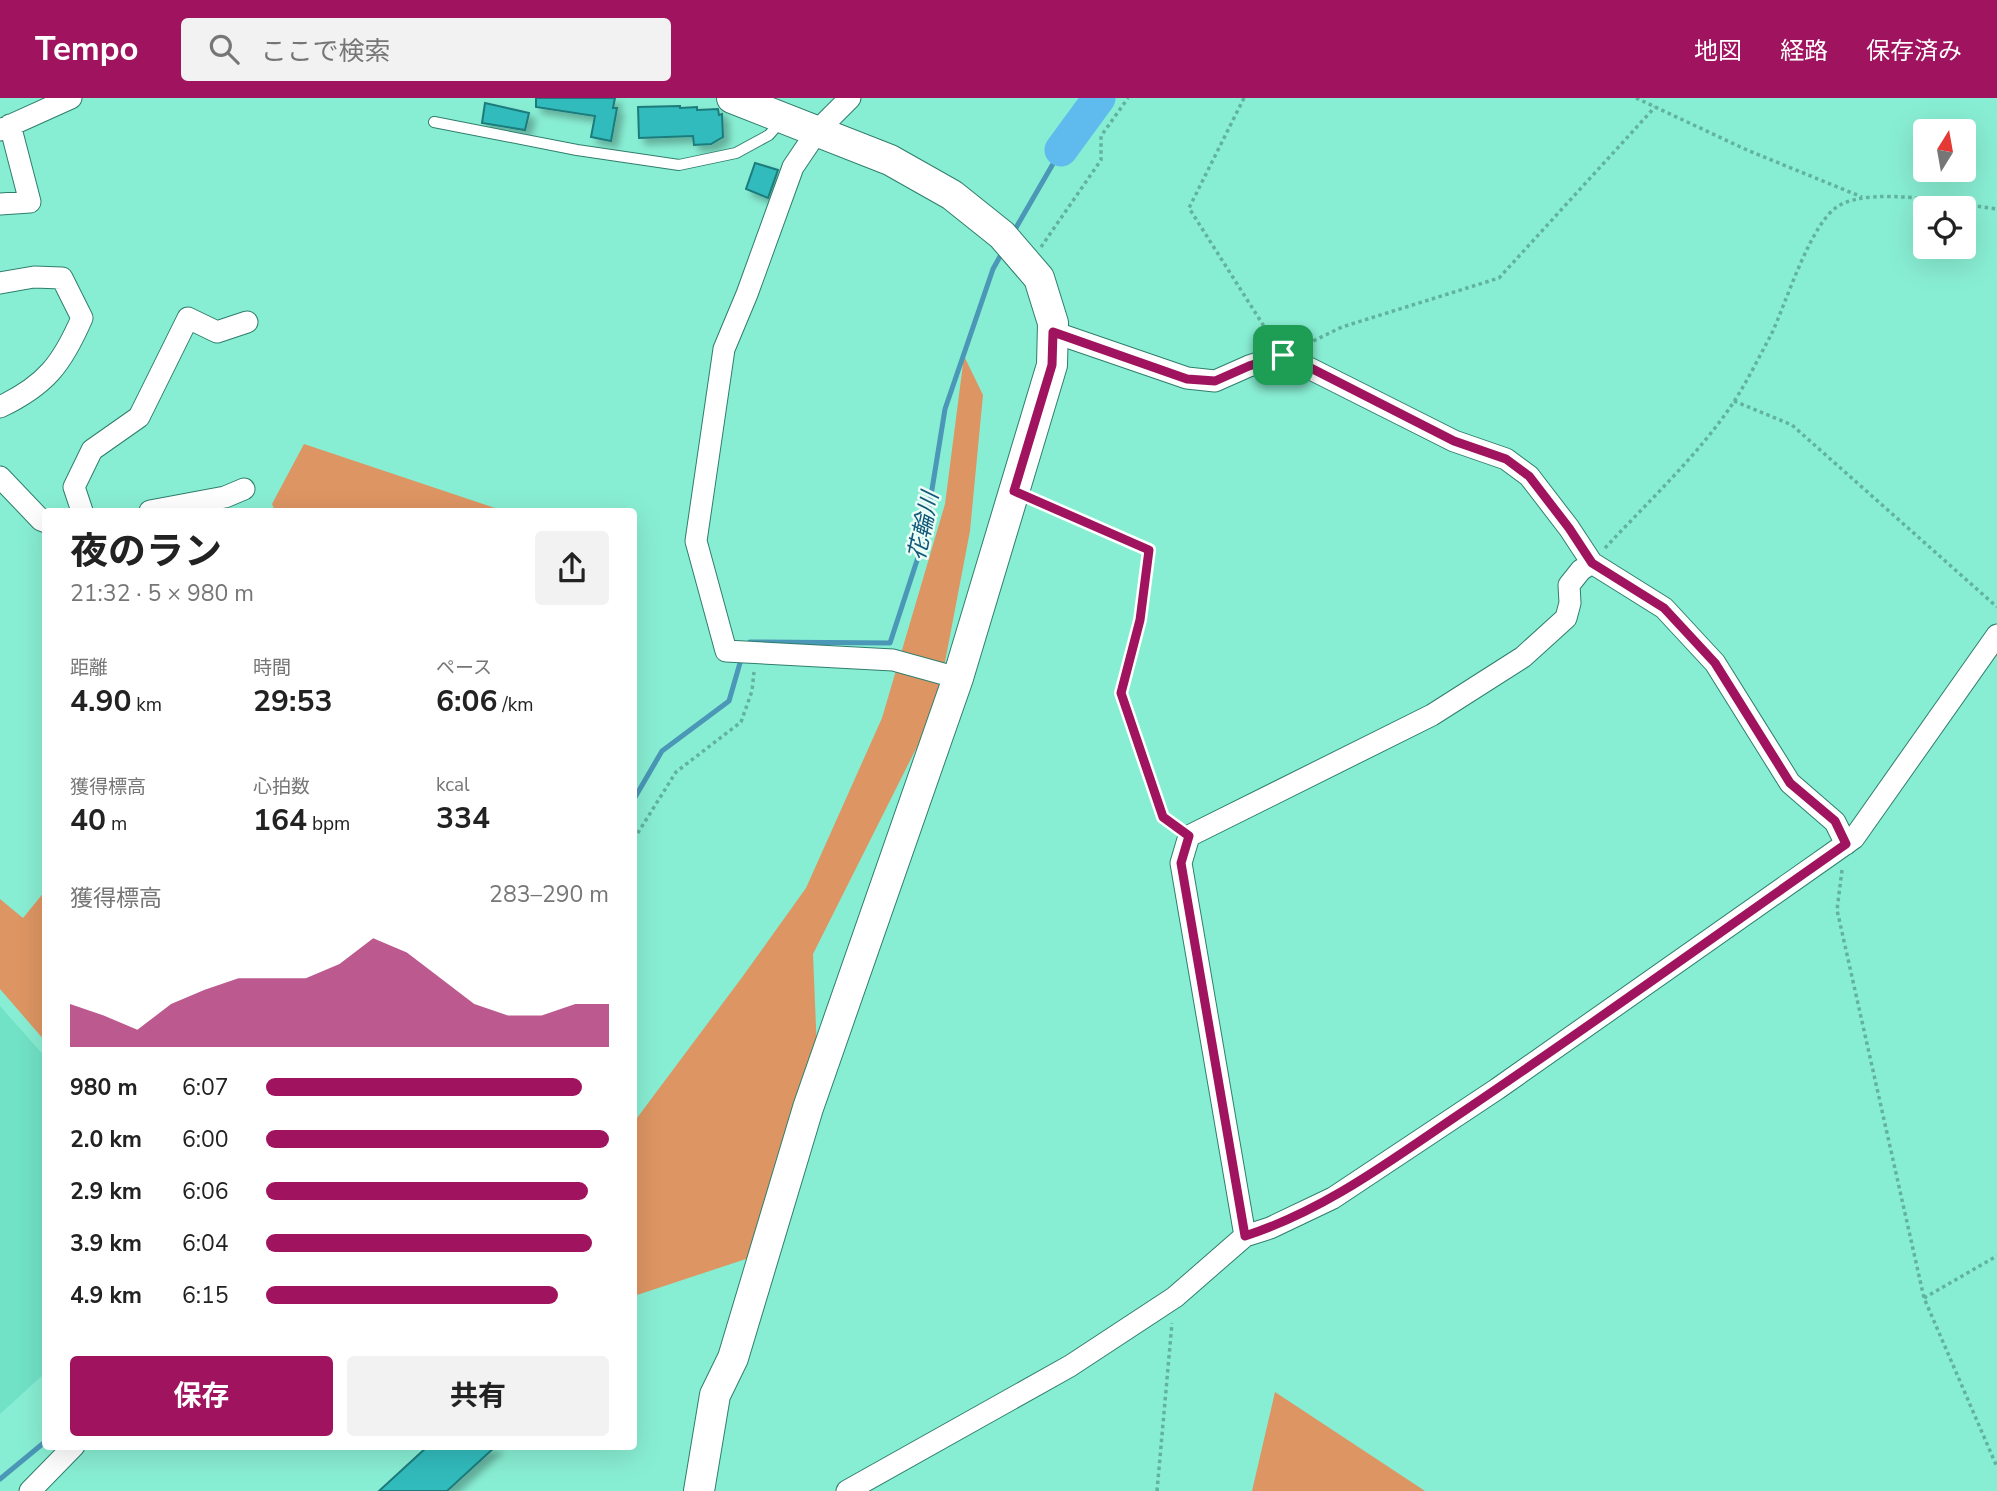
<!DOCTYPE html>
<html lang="ja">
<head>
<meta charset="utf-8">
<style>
  :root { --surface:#fff; --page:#f2f2f2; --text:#222; --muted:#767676; --accent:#a0145f }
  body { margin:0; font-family:"Nunito Sans","Noto Sans JP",sans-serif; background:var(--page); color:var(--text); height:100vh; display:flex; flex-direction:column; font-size:26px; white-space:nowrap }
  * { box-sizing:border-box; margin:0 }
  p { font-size:23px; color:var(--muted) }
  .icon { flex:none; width:38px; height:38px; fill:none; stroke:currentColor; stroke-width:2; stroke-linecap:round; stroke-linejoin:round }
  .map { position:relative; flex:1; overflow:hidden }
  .sheet { position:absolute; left:42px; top:410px; width:595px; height:942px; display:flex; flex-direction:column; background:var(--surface); border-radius:7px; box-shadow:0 7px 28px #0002 }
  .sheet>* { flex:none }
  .needle { width:46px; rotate:11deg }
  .controls { position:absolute; left:1913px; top:21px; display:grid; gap:14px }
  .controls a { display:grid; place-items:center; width:63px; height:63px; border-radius:7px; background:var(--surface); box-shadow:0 7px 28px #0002; font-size:35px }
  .pin { position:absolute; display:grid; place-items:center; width:60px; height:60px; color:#fff; margin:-30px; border-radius:14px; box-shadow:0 4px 10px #0006 }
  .round { display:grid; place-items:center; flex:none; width:74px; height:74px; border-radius:7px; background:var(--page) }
  .head { display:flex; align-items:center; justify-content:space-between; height:119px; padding:0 28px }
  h1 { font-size:38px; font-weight:700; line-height:52px }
  .figures { display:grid; grid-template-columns:repeat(3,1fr); gap:10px; height:119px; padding:7px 28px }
  .figures div { display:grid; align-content:center }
  .figures b { font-size:30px; font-weight:700 }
  .figures small { font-size:19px; font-weight:400 }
  .figures p { font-size:19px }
  .chart { height:196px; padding:14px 28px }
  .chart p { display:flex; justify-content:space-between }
  .chart svg { width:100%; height:126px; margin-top:7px; fill:var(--accent); opacity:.7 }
  .cta { display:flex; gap:14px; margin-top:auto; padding:14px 28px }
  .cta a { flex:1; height:80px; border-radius:7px; background:var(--accent); color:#fff; font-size:28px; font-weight:700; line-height:80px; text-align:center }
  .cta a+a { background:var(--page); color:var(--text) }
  ul { padding:0 28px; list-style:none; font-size:23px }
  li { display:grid; grid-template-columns:112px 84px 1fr; align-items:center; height:52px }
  li i { height:18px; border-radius:9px; background:var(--accent) }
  header { display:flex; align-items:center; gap:42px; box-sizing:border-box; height:98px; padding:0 35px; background:var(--accent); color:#fff }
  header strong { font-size:33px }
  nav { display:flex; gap:38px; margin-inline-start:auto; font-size:24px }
  .search { width:490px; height:63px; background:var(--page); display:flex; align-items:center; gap:18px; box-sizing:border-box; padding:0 24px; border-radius:7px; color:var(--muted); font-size:26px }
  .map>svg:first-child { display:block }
</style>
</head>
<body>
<header>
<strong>Tempo</strong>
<div class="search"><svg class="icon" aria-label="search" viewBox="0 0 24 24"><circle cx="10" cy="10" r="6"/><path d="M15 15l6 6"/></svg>ここで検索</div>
<nav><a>地図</a><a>経路</a><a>保存済み</a></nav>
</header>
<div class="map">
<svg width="1997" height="1393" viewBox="0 0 1997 1393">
  <defs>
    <filter id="shadow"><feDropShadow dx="6" dy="6" stdDeviation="3.5" flood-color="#0004"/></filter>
  </defs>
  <rect width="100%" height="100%" fill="#88eed3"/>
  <!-- built -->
  <path fill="#71e2c6" d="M0 908 46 960 45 1275 0 1316Z"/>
  <!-- green -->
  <path fill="#dd9563" d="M964 258 983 297 970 433 936 611 813 856 817 953 749 1160 634 1198V1024L743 878 806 790 882 620 945 406Z
    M304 346 504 413H275L272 406Z
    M45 793V943L0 891V801L23 820Z
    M1275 1294 1425 1393H1252Z"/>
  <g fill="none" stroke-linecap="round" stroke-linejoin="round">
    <!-- stream -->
    <path stroke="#4a97b7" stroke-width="5" d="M1013 135 1061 52
      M750 544 890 545 924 441 945 311 993 171 1003 153
      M634 701 662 653 729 603 742 558
      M0 1381 46 1343"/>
    <!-- river -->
    <path stroke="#5fbaed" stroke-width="33" d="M1061 52 1099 0"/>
  </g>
  <!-- building -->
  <path fill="#30bbbc" stroke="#1e7b7b" stroke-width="2" filter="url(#shadow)" d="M536 0H615L613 10H617L611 43 591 39 595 18 536 9Z
    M485 5 529 15 525 32 482 25Z
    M680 8V10L697 9V12L718 11 719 17 722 16 723 39 711 46 694 47 693 38 639 40 638 9Z
    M755 65 778 72 768 100 746 91Z
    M428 1348H496L447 1393H379Z"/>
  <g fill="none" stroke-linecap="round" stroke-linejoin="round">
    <defs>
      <path id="lane" d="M434 24 577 52 679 67 736 55 769 37 782 22"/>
      <path id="street" d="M850 0 818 32 793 69 747 196 724 251 696 443 726 553 893 562 958 580
        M0 32 71 0
        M0 106 30 104 10 27
        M0 185 34 179 62 180 82 220C62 266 46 287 0 309
        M1053 234 1187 280 1215 283 1249 268 1283 257 1454 343 1506 361 1529 378 1569 430 1592 465 1664 510 1715 565 1790 685 1835 724 1846 746
        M0 379 41 422 46 424
        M82 413 74 389 92 352 139 319 188 220 217 234 247 224
        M150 413 225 399 244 391
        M1245 1138 1181 765 1189 738 1432 617 1523 559 1566 520 1570 505 1569 487 1581 472 1592 465
        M30 1393 74 1348
        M847 1393 1070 1268 1175 1199 1245 1138 1270 1130 1333 1100 1497 991 1854 740 1997 537"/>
      <path id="secondary" d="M699 1393 715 1297 733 1260 808 1010 958 580 1052 267 1053 225 1039 180 1002 137 952 97 890 62 732 0"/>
    </defs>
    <!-- lane casing -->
    <use href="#lane" stroke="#2f7e6c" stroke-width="12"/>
    <!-- street casing -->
    <use href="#street" stroke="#2f7e6c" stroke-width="23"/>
    <!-- secondary casing -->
    <use href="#secondary" stroke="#2f7e6c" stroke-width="32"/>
    <!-- path -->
    <path stroke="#61b39d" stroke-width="3.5" stroke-dasharray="3.5 3.5" stroke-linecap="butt" d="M1244 0 1189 110 1272 241
      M1636 0 1747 52 1862 99
      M1041 149 1101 62V38L1128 0
      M1307 246 1342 229 1499 180 1655 9
      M1734 303 1792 327 1997 509
      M1035 402 1148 452 1140 522 1121 595 1163 719 1175 728
      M1605 450C1647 405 1694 361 1729 311 1745 288 1758 261 1771 237 1786 206 1811 122 1840 107 1875 88 1956 106 1997 111
      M634 741 676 674 741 624 752 593 754 574
      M1842 772 1837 812 1924 1200 1997 1369
      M1924 1200 1997 1158
      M1157 1393 1172 1225"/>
    <!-- lane -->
    <use href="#lane" stroke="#fff" stroke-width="10"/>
    <!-- street -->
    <use href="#street" stroke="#fff" stroke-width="21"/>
    <!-- secondary -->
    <use href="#secondary" stroke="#fff" stroke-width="30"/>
  </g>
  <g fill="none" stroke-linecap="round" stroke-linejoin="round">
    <defs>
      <path id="route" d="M1053 234 1187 281 1215 283 1249 268 1283 257 1301 265 1454 343 1506 361 1529 378 1569 430 1592 465 1664 510 1715 565 1790 685 1835 723 1846 746C1719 835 1593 926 1464 1013 1394 1060 1326 1112 1245 1138L1181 765 1189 738 1163 719 1121 595 1140 522 1149 452 1014 393 1052 267Z"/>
    </defs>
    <!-- route casing -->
    <use href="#route" stroke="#fff" stroke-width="14"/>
    <!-- route -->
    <use href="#route" stroke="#a0145f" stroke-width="9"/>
  </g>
  <g text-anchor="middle" stroke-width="5" stroke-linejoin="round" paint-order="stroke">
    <!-- water labels -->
    <g font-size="23" font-style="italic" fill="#11587a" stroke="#ebfdf7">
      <text transform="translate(923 428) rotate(-78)" y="8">花輪川</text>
    </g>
  </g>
</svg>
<div class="controls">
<a><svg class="needle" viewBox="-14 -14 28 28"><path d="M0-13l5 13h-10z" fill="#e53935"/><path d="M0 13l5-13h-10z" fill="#767676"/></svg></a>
<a><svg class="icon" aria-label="locate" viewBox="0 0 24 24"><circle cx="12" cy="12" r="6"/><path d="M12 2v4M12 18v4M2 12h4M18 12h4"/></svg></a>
</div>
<div class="pin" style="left:1283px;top:257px;background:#1e9e55"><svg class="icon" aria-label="arrive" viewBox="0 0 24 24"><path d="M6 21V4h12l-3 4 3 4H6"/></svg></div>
<section class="sheet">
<div class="head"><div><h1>夜のラン</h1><p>21:32 · 5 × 980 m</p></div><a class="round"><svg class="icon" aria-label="share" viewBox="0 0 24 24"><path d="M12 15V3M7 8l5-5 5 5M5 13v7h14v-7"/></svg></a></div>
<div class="figures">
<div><p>距離</p><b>4.90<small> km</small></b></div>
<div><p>時間</p><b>29:53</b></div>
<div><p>ペース</p><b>6:06<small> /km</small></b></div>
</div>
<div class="figures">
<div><p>獲得標高</p><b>40<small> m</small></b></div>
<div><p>心拍数</p><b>164<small> bpm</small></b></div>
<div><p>kcal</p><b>334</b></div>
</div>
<div class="chart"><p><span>獲得標高</span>283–290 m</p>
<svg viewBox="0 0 160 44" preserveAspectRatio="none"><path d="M0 44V29L10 33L20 38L30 29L40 24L50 20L60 20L70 20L80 15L90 6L100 11L110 20L120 29L130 33L140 33L150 29L160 29V44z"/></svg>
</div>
<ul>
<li><b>980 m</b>6:07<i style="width:92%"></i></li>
<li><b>2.0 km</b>6:00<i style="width:100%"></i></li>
<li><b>2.9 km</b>6:06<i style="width:94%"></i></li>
<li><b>3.9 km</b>6:04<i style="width:95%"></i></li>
<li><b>4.9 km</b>6:15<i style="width:85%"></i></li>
</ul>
<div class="cta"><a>保存</a><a>共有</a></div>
</section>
</div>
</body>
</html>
